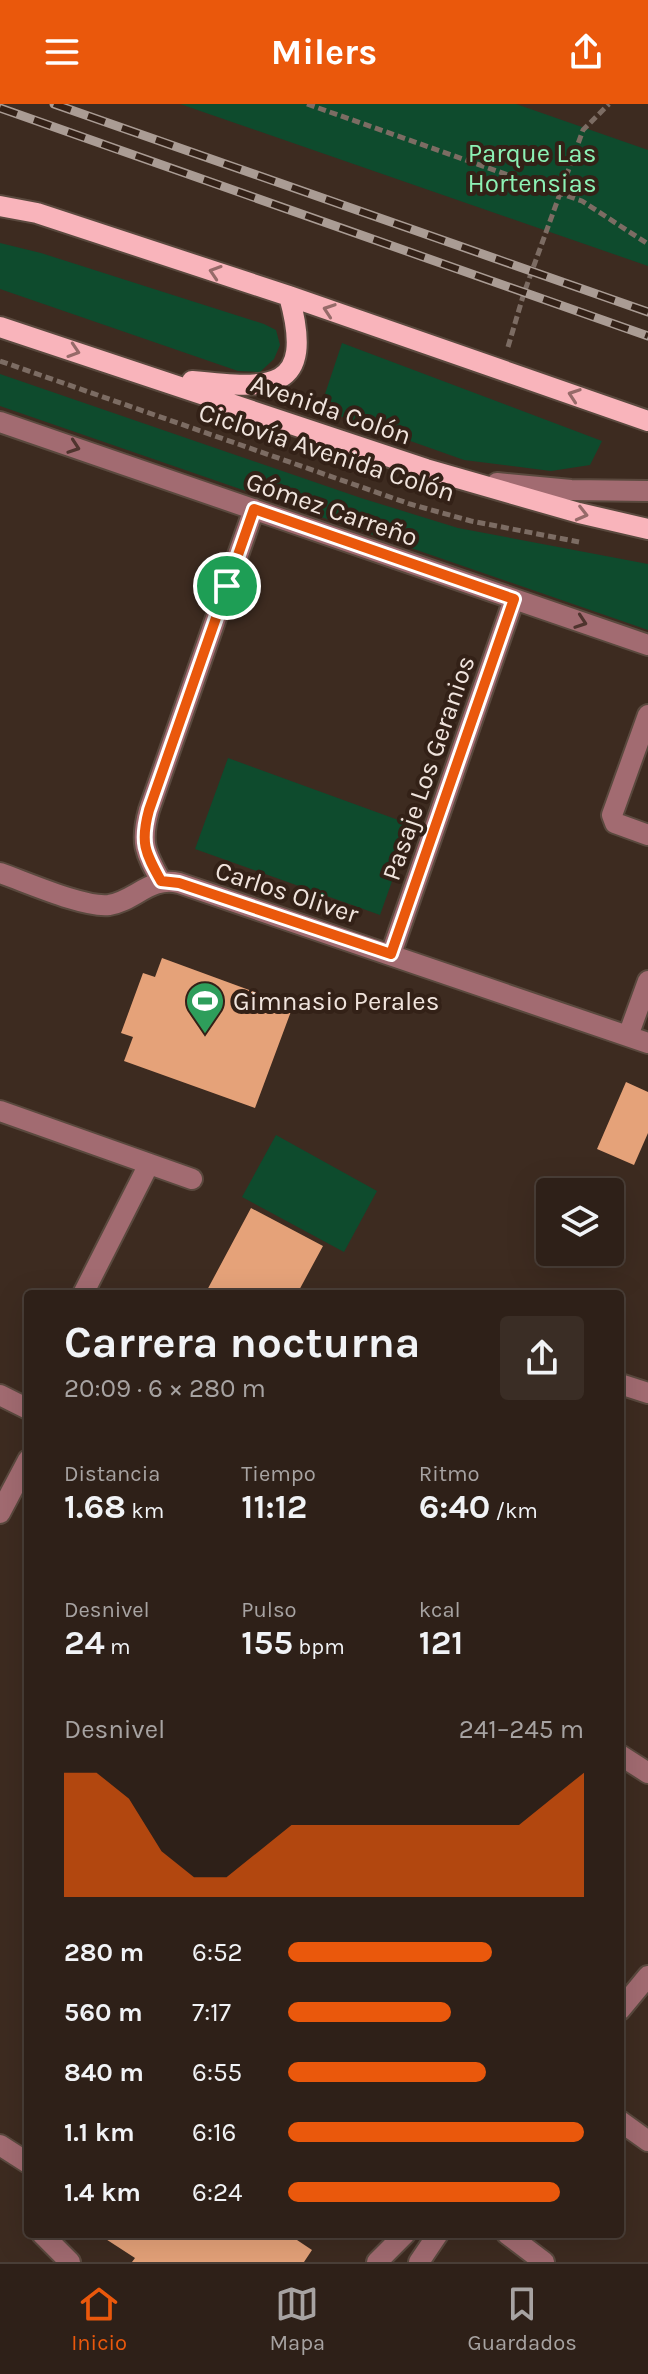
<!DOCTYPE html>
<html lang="es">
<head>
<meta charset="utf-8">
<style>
  :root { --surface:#2e2018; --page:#3a2d25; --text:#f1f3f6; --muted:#a7a3a2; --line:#493e37; --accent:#ea580c }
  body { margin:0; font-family:Karla,sans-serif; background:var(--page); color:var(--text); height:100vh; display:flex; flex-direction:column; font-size:30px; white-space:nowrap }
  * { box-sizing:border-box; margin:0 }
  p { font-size:26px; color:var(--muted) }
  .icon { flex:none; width:44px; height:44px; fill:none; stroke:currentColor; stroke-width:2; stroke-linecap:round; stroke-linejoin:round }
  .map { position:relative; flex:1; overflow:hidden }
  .side { position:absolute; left:24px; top:1186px; width:600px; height:948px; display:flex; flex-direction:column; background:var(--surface); border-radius:8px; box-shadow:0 8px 32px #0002,0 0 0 2px var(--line) }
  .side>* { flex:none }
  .tools { position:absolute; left:536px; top:1074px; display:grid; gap:16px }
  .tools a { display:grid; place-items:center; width:88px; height:88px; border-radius:8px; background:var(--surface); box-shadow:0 8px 32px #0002,0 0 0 2px var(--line); font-size:40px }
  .pin { position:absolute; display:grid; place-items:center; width:68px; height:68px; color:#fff; margin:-34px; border:4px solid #fff; border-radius:50%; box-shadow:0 2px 8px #0007 }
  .round { display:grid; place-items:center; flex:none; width:84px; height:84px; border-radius:8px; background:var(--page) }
  .summary { display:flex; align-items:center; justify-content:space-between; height:136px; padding:0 40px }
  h1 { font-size:44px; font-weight:700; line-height:60px }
  .metrics { display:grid; grid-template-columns:repeat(3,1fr); gap:12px; height:136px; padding:8px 40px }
  .metrics div { display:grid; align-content:center }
  .metrics b { font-size:34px; font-weight:700 }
  .metrics small { font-size:22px; font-weight:400 }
  .metrics p { font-size:22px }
  .chart { height:224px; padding:16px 40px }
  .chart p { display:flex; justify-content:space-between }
  .chart svg { width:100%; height:144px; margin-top:8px; fill:var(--accent); opacity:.7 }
  ul { padding:0 40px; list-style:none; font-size:26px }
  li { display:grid; grid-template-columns:128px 96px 1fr; align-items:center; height:60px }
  li i { height:20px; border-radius:10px; background:var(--accent) }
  header { display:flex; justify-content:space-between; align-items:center; height:104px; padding:0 40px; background:var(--accent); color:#fff; font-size:36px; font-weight:700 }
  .dock { display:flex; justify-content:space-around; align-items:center; height:112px; border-top:2px solid var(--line); background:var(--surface); font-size:22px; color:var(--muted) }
  .dock a { display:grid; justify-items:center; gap:4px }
  .dock .current { color:var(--accent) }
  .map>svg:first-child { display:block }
</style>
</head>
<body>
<header><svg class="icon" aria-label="menu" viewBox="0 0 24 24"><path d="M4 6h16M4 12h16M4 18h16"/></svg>Milers<svg class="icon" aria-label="share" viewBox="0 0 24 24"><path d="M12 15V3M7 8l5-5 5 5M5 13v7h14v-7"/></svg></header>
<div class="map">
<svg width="648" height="2158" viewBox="0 0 648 2158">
  <rect width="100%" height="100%" fill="#3d2b20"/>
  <!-- green -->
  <path fill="#0e4b2d" d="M180 0H516L648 46V162Z
    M0 139 41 149 264 220 276 226 280 241 274 255 260 268 238 267 0 185Z
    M342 239 602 337 590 361 551 367 464 356 320 305Z
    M0 270 361 394 458 424 648 460V526L0 302Z
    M228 654 412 721 380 811 195 745Z
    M276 1031 377 1087 344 1148 242 1093Z"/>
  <!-- building -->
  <path fill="#e5a279" d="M162 854 293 902 255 1004 124 957 133 933 121 929 143 869 155 873Z
    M626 978 648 988V1029L634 1061 597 1045Z
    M251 1104 323 1142 297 1190H205Z
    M98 2130H288L312 2146 304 2158H132L135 2154Z"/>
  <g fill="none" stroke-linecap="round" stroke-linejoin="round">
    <defs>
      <path id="minor" d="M0 318 648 541
        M497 379 571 386 648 387
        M648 611 612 711 615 719 648 731
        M0 769C26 778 84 804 109 801 135 797 150 772 179 779L648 939
        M161 777C145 748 140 739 149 706L254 405
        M391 850 514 495
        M628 932 648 877
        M0 1007 192 1075
        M83 1190 149 1060
        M620 1280 648 1289
        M0 1291 28 1305
        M0 1409 28 1356
        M620 1651 648 1669
        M620 1906 648 1872
        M620 2017 648 2037
        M0 2041 28 2059
        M42 2130 70 2158
        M507 2130 544 2158
        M377 2158 405 2130
        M419 2158 438 2130"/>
      <path id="major" d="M0 102 37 109 289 192 648 317
        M0 223 426 365 579 409 648 425
        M192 277C270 285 316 289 289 192"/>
    </defs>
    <!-- minor casing -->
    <use href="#minor" stroke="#5a493e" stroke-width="24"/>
    <!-- major casing -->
    <use href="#major" stroke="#5a493e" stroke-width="24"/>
    <!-- path -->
    <path stroke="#7c6c63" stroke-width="5" stroke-dasharray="8 4" stroke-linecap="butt" d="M307 0 582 97 648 140
      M508 243 524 189 583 26 609 0
      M0 257 410 400 471 417 579 438"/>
    <!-- minor -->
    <use href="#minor" stroke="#a26b71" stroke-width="20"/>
    <!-- major -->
    <use href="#major" stroke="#f9b4bb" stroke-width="20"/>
    <defs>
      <path id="rail" d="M54 0 648 208
        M0 4 648 232"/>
    </defs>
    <!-- rail casing -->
    <use href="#rail" stroke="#aa9c94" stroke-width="9"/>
    <!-- rail -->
    <use href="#rail" stroke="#332117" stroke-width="6" stroke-dasharray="18" stroke-linecap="butt"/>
  </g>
  <!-- one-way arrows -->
  <defs><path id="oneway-chevron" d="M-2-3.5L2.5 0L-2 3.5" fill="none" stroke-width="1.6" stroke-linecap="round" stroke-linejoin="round" transform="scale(2)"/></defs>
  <g stroke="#966a69">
    <use href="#oneway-chevron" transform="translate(215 168) rotate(-162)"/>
    <use href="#oneway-chevron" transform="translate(329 206) rotate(-161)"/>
    <use href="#oneway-chevron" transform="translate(74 247) rotate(18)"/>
    <use href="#oneway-chevron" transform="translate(574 291) rotate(-161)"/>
    <use href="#oneway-chevron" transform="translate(582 410) rotate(14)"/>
  </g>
  <g stroke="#4f342e">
    <use href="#oneway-chevron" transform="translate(74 343) rotate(19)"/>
    <use href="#oneway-chevron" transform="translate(581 518) rotate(19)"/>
  </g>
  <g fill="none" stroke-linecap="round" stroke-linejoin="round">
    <defs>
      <path id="route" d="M254 405 514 495 391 850 179 779 161 777C145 748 140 739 149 706Z"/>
    </defs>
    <!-- route casing -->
    <use href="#route" stroke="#fff" stroke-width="16"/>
    <!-- route -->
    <use href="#route" stroke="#ea580c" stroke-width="10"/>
  </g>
  <!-- icons -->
  <defs>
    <symbol id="stadium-pin" viewBox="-11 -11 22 30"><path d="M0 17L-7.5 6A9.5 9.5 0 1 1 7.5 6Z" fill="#2e9e5b" stroke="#332117"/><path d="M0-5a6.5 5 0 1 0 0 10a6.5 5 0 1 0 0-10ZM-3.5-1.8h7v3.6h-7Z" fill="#fff"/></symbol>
  </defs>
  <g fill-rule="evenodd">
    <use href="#stadium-pin" x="183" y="875" width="44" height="60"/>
  </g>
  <g text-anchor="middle" stroke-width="8" stroke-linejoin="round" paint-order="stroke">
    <!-- park labels -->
    <g font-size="26" fill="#8cf1b5" stroke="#332117">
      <text x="532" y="58">Parque Las<tspan x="532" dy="30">Hortensias</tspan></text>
    </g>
    <!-- street labels -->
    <g font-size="26" fill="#f0e4dd" stroke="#332117">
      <text transform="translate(331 305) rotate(19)" y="9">Avenida Colón</text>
      <text transform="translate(327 348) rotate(18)" y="9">Ciclovía Avenida Colón</text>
      <text transform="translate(332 405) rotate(19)" y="9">Gómez Carreño</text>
      <text transform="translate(428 664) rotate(-71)" y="9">Pasaje Los Geranios</text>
      <text transform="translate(287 788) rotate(18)" y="9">Carlos Oliver</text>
    </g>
    <!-- poi labels -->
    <g font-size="26" fill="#f0e4dd" stroke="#332117" text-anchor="start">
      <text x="233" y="906">Gimnasio Perales</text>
    </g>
  </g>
</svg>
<div class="tools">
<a><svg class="icon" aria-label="layers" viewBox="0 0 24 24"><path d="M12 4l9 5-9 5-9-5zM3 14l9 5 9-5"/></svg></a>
</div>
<div class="pin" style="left:227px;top:482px;background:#1e9e55"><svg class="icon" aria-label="arrive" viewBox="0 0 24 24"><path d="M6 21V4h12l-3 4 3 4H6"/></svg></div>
<section class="side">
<div class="summary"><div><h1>Carrera nocturna</h1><p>20:09 · 6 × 280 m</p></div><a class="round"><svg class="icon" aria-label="share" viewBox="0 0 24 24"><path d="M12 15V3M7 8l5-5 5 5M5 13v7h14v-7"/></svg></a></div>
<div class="metrics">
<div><p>Distancia</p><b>1.68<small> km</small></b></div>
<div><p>Tiempo</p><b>11:12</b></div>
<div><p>Ritmo</p><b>6:40<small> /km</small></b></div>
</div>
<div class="metrics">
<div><p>Desnivel</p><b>24<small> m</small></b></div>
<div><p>Pulso</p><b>155<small> bpm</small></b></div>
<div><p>kcal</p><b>121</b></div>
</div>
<div class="chart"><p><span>Desnivel</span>241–245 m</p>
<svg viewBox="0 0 160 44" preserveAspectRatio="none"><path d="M0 44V6L10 6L20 14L30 30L40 38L50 38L60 30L70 22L80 22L90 22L100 22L110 22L120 22L130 22L140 22L150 14L160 6V44z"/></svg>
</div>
<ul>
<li><b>280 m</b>6:52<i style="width:69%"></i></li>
<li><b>560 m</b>7:17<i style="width:55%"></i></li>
<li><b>840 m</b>6:55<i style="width:67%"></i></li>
<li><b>1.1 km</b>6:16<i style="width:100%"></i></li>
<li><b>1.4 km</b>6:24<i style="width:92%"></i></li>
</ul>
</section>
</div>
<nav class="dock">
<a class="current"><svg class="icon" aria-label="home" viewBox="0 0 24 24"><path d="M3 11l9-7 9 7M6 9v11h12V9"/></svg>Inicio</a>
<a><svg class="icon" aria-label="map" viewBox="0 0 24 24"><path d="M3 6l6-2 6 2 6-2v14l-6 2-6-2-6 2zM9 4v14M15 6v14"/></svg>Mapa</a>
<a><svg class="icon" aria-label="saved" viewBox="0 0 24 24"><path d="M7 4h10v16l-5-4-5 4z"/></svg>Guardados</a>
</nav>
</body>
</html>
